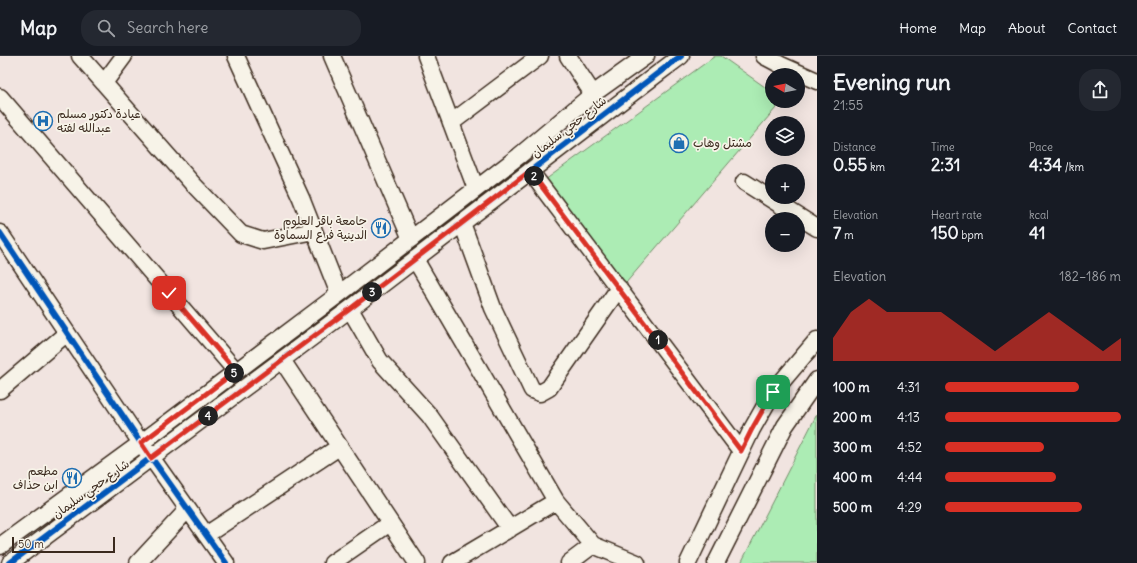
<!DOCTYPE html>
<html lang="en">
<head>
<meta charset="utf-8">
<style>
  :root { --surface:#171b24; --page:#242831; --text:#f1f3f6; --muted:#9ea1a6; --line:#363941; --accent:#d93025 }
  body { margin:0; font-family:Delius,"Playpen Sans Arabic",sans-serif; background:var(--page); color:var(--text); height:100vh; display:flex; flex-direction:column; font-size:15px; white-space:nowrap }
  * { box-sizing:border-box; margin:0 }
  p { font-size:13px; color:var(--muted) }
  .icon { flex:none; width:22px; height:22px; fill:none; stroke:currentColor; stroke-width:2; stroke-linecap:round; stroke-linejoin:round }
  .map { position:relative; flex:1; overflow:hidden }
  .side { display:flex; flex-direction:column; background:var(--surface); width:320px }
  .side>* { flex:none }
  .needle { width:26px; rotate:279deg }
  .fabs { position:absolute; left:765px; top:12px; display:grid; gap:8px }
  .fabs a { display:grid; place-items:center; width:40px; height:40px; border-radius:50%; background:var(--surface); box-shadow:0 4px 16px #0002; font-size:20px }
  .scale { position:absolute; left:12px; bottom:10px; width:103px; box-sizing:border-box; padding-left:4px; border:2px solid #3b2a1e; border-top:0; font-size:11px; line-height:14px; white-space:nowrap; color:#3b2a1e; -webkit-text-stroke:3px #f7f3e8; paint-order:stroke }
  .pin { position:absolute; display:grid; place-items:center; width:34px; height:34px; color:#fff; margin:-17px; border-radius:8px; box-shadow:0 2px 6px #0006 }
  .km { position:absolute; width:20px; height:20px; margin:-10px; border-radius:50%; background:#222; color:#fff; font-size:11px; line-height:20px; text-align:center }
  .round { display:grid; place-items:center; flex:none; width:42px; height:42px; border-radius:16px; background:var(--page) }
  .overview { display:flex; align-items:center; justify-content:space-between; height:68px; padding:0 16px }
  h1 { font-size:22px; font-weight:700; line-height:30px }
  .stats { display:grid; grid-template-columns:repeat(3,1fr); gap:6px; height:68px; padding:4px 16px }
  .stats div { display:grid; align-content:center }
  .stats b { font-size:17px; font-weight:700 }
  .stats small { font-size:11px; font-weight:400 }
  .stats p { font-size:11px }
  .chart { height:112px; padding:8px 16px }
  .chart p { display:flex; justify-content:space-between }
  .chart svg { width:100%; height:72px; margin-top:4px; fill:var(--accent); opacity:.7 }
  ul { padding:0 16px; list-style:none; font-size:13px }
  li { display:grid; grid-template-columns:64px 48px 1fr; align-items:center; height:30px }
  li i { height:10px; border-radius:5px; background:var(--accent) }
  header { display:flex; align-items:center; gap:24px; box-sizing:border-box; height:56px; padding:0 20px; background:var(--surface); border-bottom:1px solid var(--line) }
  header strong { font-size:19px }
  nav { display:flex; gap:22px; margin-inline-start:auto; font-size:14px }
  .search { width:280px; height:36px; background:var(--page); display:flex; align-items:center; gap:10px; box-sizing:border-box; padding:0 14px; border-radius:16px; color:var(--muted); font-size:15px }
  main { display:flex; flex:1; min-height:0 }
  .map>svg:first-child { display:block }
</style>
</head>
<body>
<header>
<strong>Map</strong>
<div class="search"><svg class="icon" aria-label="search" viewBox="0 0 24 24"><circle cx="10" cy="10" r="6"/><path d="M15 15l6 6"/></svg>Search here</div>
<nav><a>Home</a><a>Map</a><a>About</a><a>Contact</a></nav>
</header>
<main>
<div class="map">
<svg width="817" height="507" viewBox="0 0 817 507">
  <rect width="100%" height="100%" fill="#f1e4e0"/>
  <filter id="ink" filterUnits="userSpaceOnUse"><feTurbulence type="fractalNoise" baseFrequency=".025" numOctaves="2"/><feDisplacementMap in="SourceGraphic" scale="8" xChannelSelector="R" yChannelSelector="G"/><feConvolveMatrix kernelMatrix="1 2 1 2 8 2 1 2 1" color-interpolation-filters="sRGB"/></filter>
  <g filter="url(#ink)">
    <!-- green -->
    <path fill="#acecb4" stroke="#748b69" d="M715 0H721L772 36V45H782L625 228 545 124Z
      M817 358V507H741Z"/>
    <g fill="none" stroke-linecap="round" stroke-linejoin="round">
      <defs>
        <path id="minor" d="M80 0 192 127 241 178 263 185 314 175
          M236 0 301 142 339 238
          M332 0 411 183
          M426 0 476 133
          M568 0 593 38
          M764 0 781 9 817 25
          M104 27 124 0
          M0 41 236 315
          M451 67 540 0
          M530 115 741 395
          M744 126 817 172
          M462 167 493 252 532 334 540 337 549 332 619 232
          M0 177 141 387 226 507
          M415 203 556 445 593 489 637 507
          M350 253 380 305 429 359 510 473
          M282 304 417 507
          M0 334 67 277
          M206 479 339 391
          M0 490 141 387 339 238 519 100 593 38 646 0
          M10 507 350 253 661 15 681 0
          M138 507 188 453
          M332 507 390 467
          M452 507 556 445
          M569 507 593 489
          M688 507 752 373 773 336 817 284
          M716 507 785 370 817 324"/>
      </defs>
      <!-- minor casing -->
      <use href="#minor" stroke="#3b2a1e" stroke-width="19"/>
      <!-- minor -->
      <use href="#minor" stroke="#f7f3e8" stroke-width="16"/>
      <defs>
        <path id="cycleway" d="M0 177 141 387 226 507
          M10 507 350 253 661 15 681 0"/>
      </defs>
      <!-- cycleway casing -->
      <use href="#cycleway" stroke="#f7f3e8" stroke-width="8"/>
      <!-- cycleway -->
      <use href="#cycleway" stroke="#0057b8" stroke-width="6"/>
    </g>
  </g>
  <g fill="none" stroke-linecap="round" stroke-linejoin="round" filter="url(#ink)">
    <defs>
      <path id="route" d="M169 237 236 315 141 387 151 402 350 253 530 115 741 395 752 373 773 336"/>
    </defs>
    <!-- route casing -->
    <use href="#route" stroke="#fff" stroke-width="8"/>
    <!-- route -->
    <use href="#route" stroke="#d93025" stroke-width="5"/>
  </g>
  <!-- icons -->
  <defs>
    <symbol id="hospital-ring" viewBox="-11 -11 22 22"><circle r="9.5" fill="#f7f3e8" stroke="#1f6fb2" stroke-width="1.5"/><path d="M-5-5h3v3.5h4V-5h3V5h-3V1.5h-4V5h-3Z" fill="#1f6fb2"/></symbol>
    <symbol id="shop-ring" viewBox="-11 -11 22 22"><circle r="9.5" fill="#f7f3e8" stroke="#1f6fb2" stroke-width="1.5"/><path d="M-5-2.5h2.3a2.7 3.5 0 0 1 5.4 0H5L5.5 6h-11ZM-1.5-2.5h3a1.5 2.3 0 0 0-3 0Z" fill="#1f6fb2"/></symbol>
    <symbol id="restaurant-ring" viewBox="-11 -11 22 22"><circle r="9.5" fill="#f7f3e8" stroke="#1f6fb2" stroke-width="1.5"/><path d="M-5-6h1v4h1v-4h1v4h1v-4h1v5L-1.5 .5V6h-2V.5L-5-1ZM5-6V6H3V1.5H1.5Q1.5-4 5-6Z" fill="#1f6fb2"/></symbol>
  </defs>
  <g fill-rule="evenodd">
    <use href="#hospital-ring" x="32" y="54" width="22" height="22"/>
    <use href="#shop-ring" x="668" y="76" width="22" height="22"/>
    <use href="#restaurant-ring" x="370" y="161" width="22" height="22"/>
    <use href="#restaurant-ring" x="61" y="411" width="22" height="22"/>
  </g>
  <g text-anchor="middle" stroke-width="3.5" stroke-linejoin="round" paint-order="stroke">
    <!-- poi labels -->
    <g font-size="12" fill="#3b2a1e" stroke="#f7f3e8" text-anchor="start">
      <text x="57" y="62">عيادة دكتور مسلم<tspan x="57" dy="14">عبدالله لفته</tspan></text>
      <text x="693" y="91">مشتل وهاب</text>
      <text x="367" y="169" text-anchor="end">جامعة باقر العلوم<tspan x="367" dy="14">الدينية فرع السماوة</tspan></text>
      <text x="58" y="419" text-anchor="end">مطعم<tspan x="58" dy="14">ابن حذاف</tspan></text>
    </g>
    <!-- street labels -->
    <g font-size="12" fill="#3b2a1e" stroke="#f7f3e8">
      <text transform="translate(569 71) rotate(-38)" y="4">شارع حجي سليمان</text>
      <text transform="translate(91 433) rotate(-36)" y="4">شارع حجي سليمان</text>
    </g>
  </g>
</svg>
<div class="fabs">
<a><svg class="needle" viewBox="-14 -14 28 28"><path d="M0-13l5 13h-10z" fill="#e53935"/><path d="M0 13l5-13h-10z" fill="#9ea1a6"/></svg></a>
<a><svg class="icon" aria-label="layers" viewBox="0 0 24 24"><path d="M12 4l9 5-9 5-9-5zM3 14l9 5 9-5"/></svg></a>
<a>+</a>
<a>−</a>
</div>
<div class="scale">50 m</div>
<div class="pin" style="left:773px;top:336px;background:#1e9e55"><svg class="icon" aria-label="arrive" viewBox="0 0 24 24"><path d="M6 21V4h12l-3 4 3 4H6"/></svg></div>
<div class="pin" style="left:169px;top:237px;background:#d93025"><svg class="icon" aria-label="check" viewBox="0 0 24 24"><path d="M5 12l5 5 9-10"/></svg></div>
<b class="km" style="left:658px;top:284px">1</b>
<b class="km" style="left:534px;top:120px">2</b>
<b class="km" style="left:372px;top:236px">3</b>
<b class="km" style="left:208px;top:360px">4</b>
<b class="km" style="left:234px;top:317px">5</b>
</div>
<section class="side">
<div class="overview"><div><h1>Evening run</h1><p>21:55</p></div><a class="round"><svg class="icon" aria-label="share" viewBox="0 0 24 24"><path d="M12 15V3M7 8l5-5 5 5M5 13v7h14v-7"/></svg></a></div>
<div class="stats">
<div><p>Distance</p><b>0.55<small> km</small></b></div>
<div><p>Time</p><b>2:31</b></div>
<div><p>Pace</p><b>4:34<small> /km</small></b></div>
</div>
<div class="stats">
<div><p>Elevation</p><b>7<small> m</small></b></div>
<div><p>Heart rate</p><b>150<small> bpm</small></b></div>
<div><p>kcal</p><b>41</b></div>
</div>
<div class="chart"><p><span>Elevation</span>182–186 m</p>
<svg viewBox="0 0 160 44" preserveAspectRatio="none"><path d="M0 44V30L10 14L20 6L30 14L40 14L50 14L60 14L70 22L80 30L90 38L100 30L110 22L120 14L130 22L140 30L150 38L160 30V44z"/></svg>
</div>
<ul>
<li><b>100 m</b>4:31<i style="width:76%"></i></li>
<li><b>200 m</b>4:13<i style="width:100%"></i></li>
<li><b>300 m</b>4:52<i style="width:56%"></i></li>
<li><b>400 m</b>4:44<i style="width:63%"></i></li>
<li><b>500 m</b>4:29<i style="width:78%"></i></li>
</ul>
</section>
</main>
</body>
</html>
